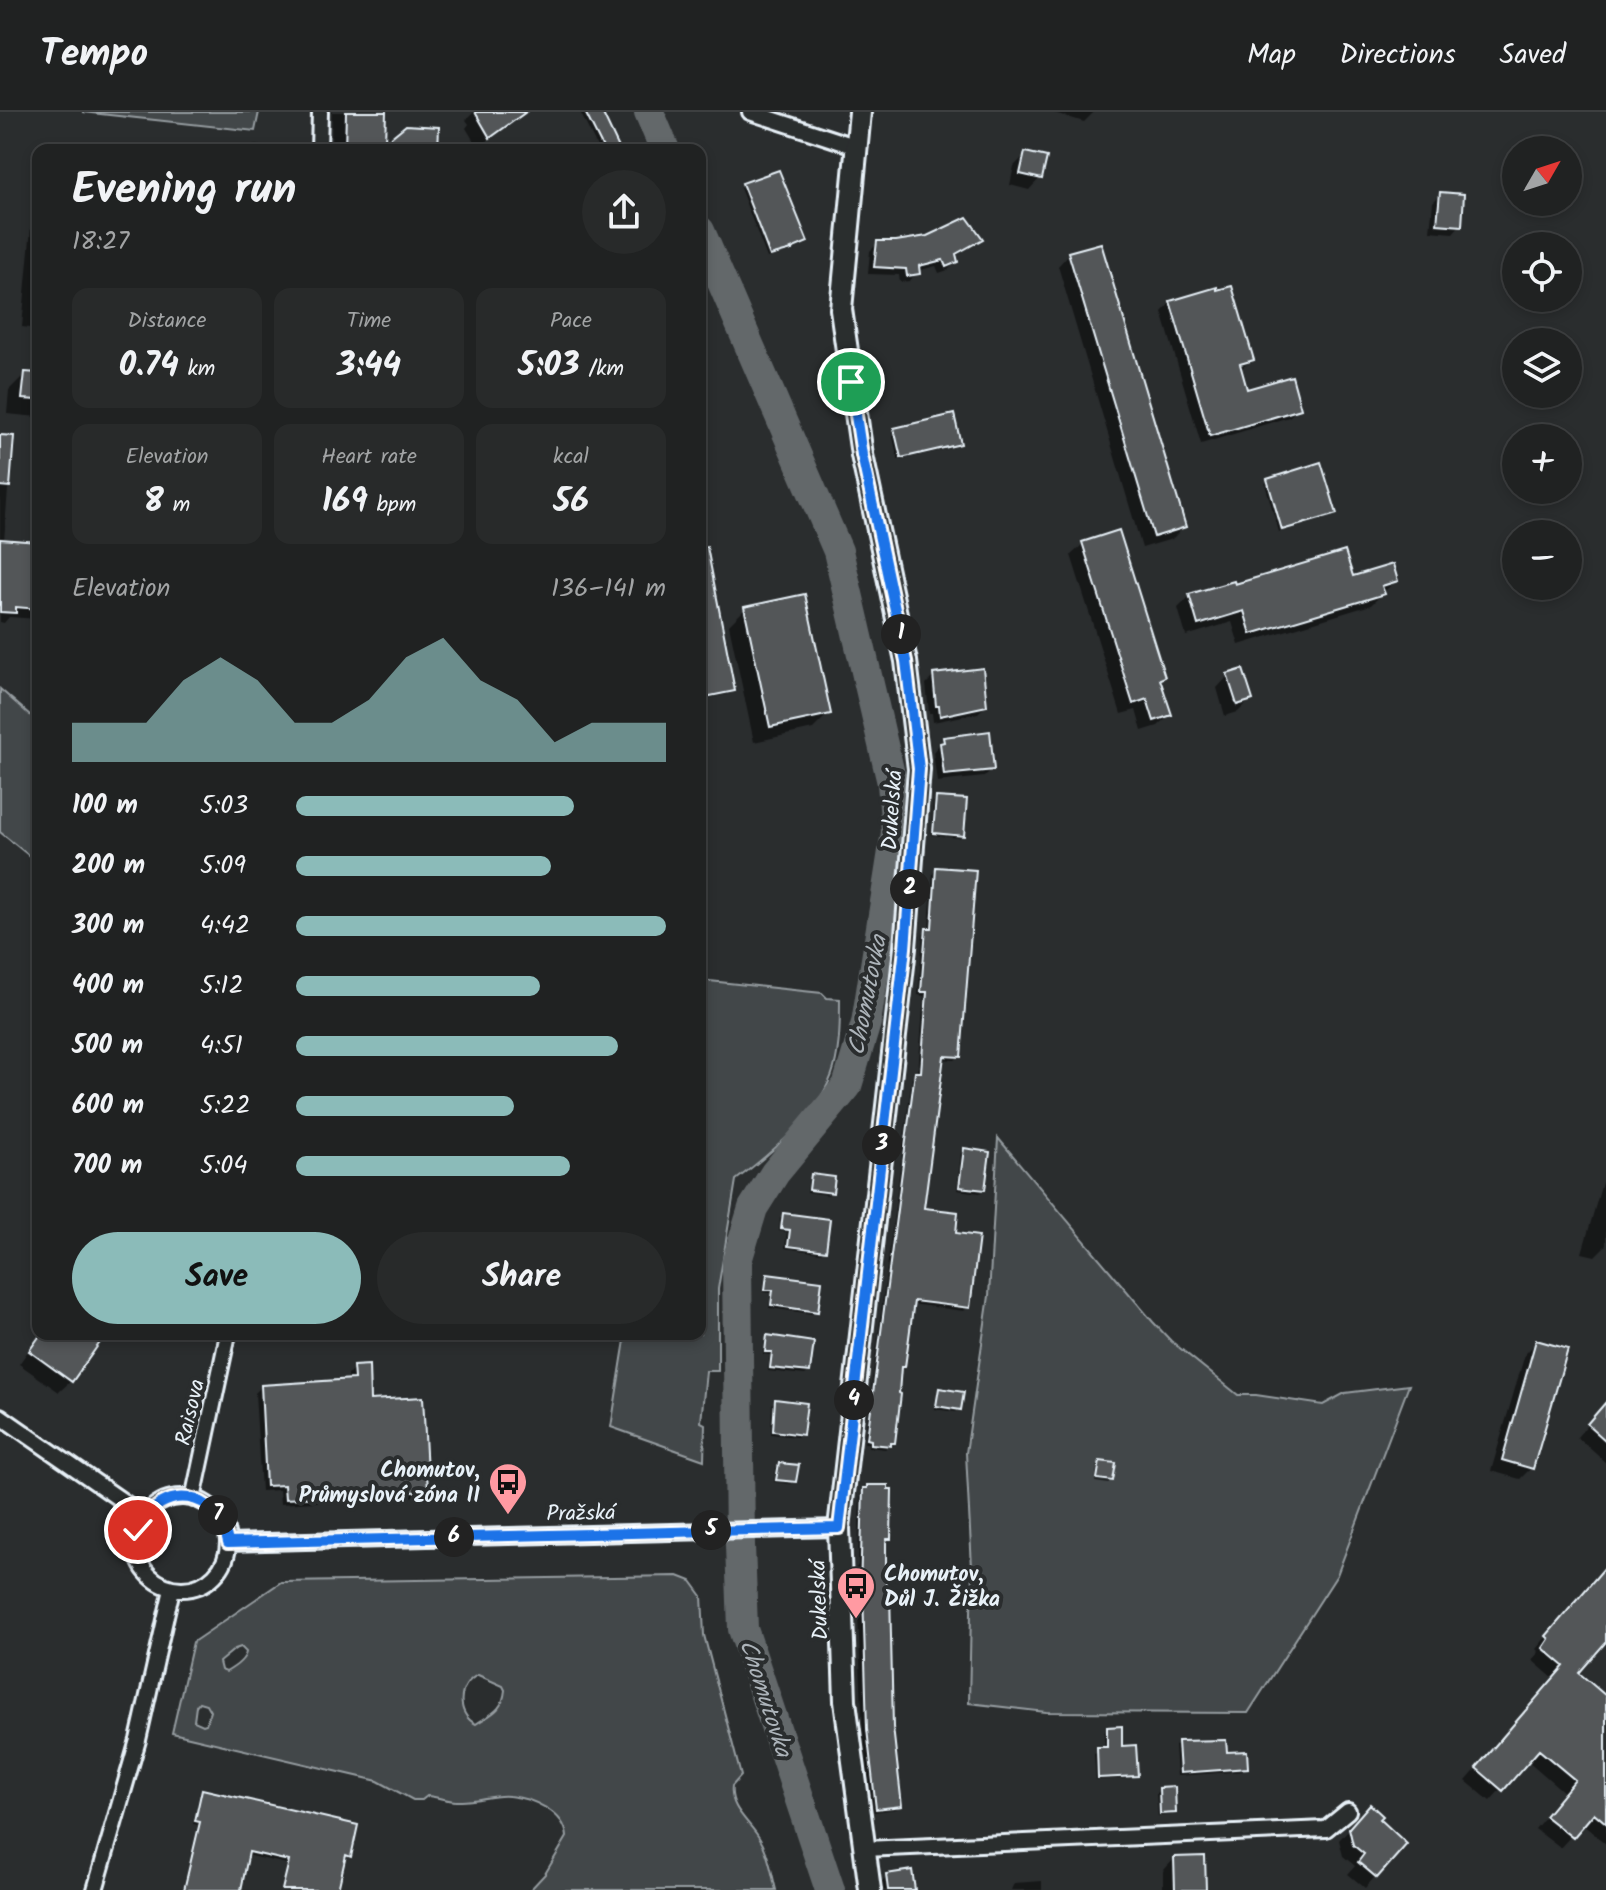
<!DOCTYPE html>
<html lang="en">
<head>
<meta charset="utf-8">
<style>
  :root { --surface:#202222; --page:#282a2a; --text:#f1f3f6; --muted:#a2a4a5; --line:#3d3f40; --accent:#8bbbb9 }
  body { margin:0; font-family:Kalam,sans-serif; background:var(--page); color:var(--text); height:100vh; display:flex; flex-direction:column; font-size:30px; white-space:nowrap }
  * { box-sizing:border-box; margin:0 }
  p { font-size:26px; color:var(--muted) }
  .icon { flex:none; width:44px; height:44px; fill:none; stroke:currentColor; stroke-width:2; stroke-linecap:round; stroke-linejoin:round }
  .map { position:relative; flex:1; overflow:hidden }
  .sheet { position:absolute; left:32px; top:32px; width:674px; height:1196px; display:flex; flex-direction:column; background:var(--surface); border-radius:16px; box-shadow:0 4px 12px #0003,0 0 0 2px var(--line) }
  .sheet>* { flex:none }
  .needle { width:52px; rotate:51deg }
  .tools { position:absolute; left:1502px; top:24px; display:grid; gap:16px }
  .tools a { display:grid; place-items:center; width:80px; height:80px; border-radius:50%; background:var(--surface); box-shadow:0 4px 12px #0003,0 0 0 2px var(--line); font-size:40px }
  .pin { position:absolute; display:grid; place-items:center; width:68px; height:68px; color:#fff; margin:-34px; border:4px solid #fff; border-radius:50%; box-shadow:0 2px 8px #0007 }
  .km { position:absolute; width:40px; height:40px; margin:-20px; border-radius:50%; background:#222; color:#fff; font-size:22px; line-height:40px; text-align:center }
  .round { display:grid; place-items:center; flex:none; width:84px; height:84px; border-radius:42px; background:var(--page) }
  .headline { display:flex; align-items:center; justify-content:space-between; height:136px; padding:0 40px }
  h1 { font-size:44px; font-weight:700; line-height:60px }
  .stats { display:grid; grid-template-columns:repeat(3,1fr); gap:12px; height:136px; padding:8px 40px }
  .stats div { display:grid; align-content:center; border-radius:16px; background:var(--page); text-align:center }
  .stats b { font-size:34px; font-weight:700 }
  .stats small { font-size:22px; font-weight:400 }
  .stats p { font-size:22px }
  .chart { height:224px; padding:16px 40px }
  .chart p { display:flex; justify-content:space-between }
  .chart svg { width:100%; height:144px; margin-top:8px; fill:var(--accent); opacity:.7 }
  .primary-button { display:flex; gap:16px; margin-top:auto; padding:16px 40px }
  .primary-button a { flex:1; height:92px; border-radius:48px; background:var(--accent); color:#111; font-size:32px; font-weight:700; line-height:92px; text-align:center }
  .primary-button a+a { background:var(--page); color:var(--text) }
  ul { padding:0 40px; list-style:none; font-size:26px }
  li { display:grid; grid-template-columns:128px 96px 1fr; align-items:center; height:60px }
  li i { height:20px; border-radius:10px; background:var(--accent) }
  header { display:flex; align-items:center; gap:48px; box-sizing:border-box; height:112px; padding:0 40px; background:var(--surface); border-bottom:2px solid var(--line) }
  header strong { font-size:38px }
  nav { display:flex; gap:44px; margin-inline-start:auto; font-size:28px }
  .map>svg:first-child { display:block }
</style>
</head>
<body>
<header>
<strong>Tempo</strong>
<nav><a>Map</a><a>Directions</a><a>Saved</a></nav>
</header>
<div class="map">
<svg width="1606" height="1778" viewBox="0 0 1606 1778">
  <rect width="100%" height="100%" fill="#2a2d2e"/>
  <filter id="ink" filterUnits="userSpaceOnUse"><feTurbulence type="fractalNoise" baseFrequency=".0125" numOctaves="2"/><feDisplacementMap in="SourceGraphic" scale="16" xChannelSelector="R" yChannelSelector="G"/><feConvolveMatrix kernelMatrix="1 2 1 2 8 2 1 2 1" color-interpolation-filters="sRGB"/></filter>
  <g filter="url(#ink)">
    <!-- green -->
    <path fill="#424648" stroke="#959ca0" stroke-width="2" fill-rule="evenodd" d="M82 0H259L255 19Z
      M0 577 38 610V751L0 720Z
      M700 868 822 881 827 886 840 887C840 910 840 934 834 956 822 1000 771 1041 736 1068L718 1177V1259H706L701 1310 705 1312 704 1348 611 1315 626 1222H700Z
      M998 1026 1153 1210 1171 1229 1238 1283H1256L1323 1293 1345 1281 1409 1273 1337 1463 1248 1601 1046 1600 969 1591 972 1456 966 1341 989 1184Z
      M678 1464 691 1469 702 1484 704 1523 741 1664 732 1674C729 1698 751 1710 761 1729 769 1742 772 1763 776 1778H530L545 1762 567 1725C565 1700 532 1686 509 1684 493 1682 476 1690 459 1689 448 1689 438 1685 427 1684L422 1688H413L378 1669 172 1621 193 1530 281 1470ZM241 1535 246 1540C245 1549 233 1556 226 1560L221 1558 219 1550 235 1537ZM478 1563 503 1574 505 1578C503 1599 491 1602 476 1612 456 1603 457 1572 478 1563ZM199 1590 206 1592 210 1599 206 1612 203 1613 194 1609 196 1594Z"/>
    <!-- shadow -->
    <path fill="#0007" d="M332 0H384L383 35 436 38H331Z
      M474 0H526L478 36 466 16 469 12 466 8Z
      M583 0H599L618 38H595L597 35 581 2Z
      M1051 0H1094L1084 10Z
      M255 33 267 36 266 38H250Z
      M1026 42 1040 66 1029 78 1010 73 1014 54Z
      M38 68V217L22 215 35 71Z
      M743 73 805 130 786 141 767 146 740 76Z
      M1441 82 1460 113 1453 121 1430 119 1433 90Z
      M980 127 955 145 956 150 948 158 939 161 936 154 917 159 910 169 900 170 899 163 868 162 870 139 878 131Z
      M1069 142 1184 415 1172 427 1142 436 1058 154Z
      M1171 190 1252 248 1239 258 1246 280 1299 296 1289 305 1201 332 1162 200Z
      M25 262 38 263V305L7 302 9 278Z
      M895 318 959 332 955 335 898 348 892 321Z
      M0 325 12 326 4 429 38 432V507L9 505 4 511 0 510Z
      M1268 369 1334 401 1279 420 1265 372Z
      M1083 432 1163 564 1159 569 1170 603 1158 614 1142 619 1136 598 1121 602 1071 443Z
      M700 460 733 579 729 582 700 588Z
      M1352 466 1396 468 1371 493 1239 533 1232 510 1186 524 1178 496 1190 484 1234 474Z
      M745 497 829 601 813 617 754 630 729 513Z
      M934 564 985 594 978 601 933 610 932 601H929L926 572Z
      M1228 564 1250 588 1238 600 1225 604 1217 576Z
      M944 627 992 657 984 665 937 670 933 640Z
      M936 687 962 723 959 726 931 723 933 690Z
      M937 757 959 944 955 948 941 947 922 1098 954 1123 968 1195 964 1199 911 1192 903 1254 899 1258 893 1330 885 1337 868 1335V1331H864L912 966 918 962 924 884 918 883 923 822 929 818 933 761Z
      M965 1038 983 1078 980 1081 957 1078 961 1041Z
      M812 1064 832 1080 828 1083 807 1080 809 1067Z
      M1606 1067V1133L1595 1144 1582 1141 1602 1071Z
      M784 1103 824 1138 821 1141 785 1136 787 1120 779 1119 780 1106Z
      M768 1164 816 1199 813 1202 769 1196 771 1181 763 1180 765 1167Z
      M40 1222H118L112 1228 104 1222 71 1269 59 1280 19 1252Z
      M768 1225 808 1260 805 1263 768 1259 770 1243 763 1242 765 1228Z
      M1537 1230 1531 1356 1520 1367 1491 1359 1525 1242Z
      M354 1256 369 1290 426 1378 420 1384 280 1392 279 1378 261 1379 255 1281 261 1275 348 1270V1262Z
      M940 1278 959 1297 956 1300 934 1297 937 1281Z
      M776 1289 801 1322 797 1325 771 1322 772 1292Z
      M1606 1291V1351L1577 1325Z
      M1101 1351 1111 1368 1108 1372 1095 1370 1097 1354Z
      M780 1353 795 1369 791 1372 774 1370 776 1356Z
      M868 1375 889 1426 884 1431 891 1615 900 1693 896 1697 872 1700 863 1622 856 1456 858 1453 860 1383Z
      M1606 1455V1527L1576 1561 1606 1587V1732L1582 1712 1560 1736 1535 1717 1565 1681 1527 1648 1490 1689 1466 1669 1554 1567 1532 1548 1539 1540 1536 1537Z
      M1108 1617 1136 1663 1132 1666 1096 1668 1094 1641 1105 1637 1104 1621Z
      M1179 1631 1225 1642 1246 1656 1243 1659 1177 1664 1175 1634Z
      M1160 1678 1174 1700 1171 1703 1158 1704 1156 1681Z
      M203 1680 349 1744 343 1746 336 1778H281L287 1752 246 1743 239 1778H183L198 1713 193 1712 200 1683Z
      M1359 1706 1378 1707 1404 1732 1365 1776 1348 1762 1355 1754 1343 1744 1339 1728Z
      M1174 1747 1204 1778H1163V1759Z
      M887 1764 913 1778H880L879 1772Z
      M1042 1769V1778H1011L1014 1771Z"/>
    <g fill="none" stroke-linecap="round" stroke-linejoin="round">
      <!-- river -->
      <path stroke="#63686b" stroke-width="30" d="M649 0 665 38
        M700 119 838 439 892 671 896 720 866 911 847 974 775 1061 753 1096 737 1149 740 1433 743 1517 830 1778"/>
    </g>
    <!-- building -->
    <path fill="#535759" stroke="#e8f1f8" stroke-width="2" d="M346 0H386L385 30 406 13 439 15 438 38H345Z
      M475 0H526L490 26Z
      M585 0H602L620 38H604Z
      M1025 40 1047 45 1042 67 1020 62Z
      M779 58 808 130 791 137 792 138 770 144 742 71Z
      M1440 80 1464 82 1462 114 1437 112Z
      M967 105 983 127 956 142 958 150 946 155 943 148 919 154 920 162 907 164 906 157 874 155 877 129H896L927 124Z
      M1101 131 1186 415 1154 425 1068 140Z
      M1232 174 1254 248 1240 252 1247 277 1292 264 1301 297 1210 324 1170 189 1217 175V178Z
      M25 260 38 261V288L22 287Z
      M954 302 961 332 901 346 894 316Z
      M0 323 14 324 10 375 0 374Z
      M1321 350 1337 402 1282 418 1267 367Z
      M1119 418 1165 565 1160 567 1172 603 1154 609 1147 587 1133 592 1082 430Z
      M0 427 38 430V497L16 495V501L0 500Z
      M707 435 735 579 700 586V436Z
      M1345 439 1353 464 1393 452 1398 469 1382 474 1385 482 1251 522 1244 499 1198 513 1189 482 1234 469 1235 472Z
      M805 482 831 602 770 615 744 495Z
      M983 556 987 594 940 604 939 594H936L933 562Z
      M1243 557 1253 588 1237 593 1227 562Z
      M990 619 994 658 944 663 940 631 944 630 943 625Z
      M936 685 967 687 964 724 933 721Z
      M936 755 976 758 961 945 944 944 924 1096 958 1100 956 1121 979 1124 970 1196 914 1189 905 1255H901L899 1281 901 1282 895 1331H891V1334L871 1332V1328L867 1327 915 960H921L927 880H921L926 816H932Z
      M964 1036 990 1040 985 1078 959 1075Z
      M811 1062 835 1065 833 1081 809 1078Z
      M783 1101 830 1107 826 1139 788 1134 790 1118 781 1117Z
      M767 1162 822 1169 818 1200 771 1193 773 1178H765Z
      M41 1222H106L72 1270 29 1239Z
      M767 1223 814 1230 810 1260 770 1256 772 1240H765Z
      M1536 1228 1568 1237 1533 1357 1502 1348Z
      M369 1253 370 1288 423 1285 428 1379 285 1387 284 1373 266 1374 261 1273 354 1267 353 1254Z
      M939 1276 964 1280 961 1298 936 1294Z
      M775 1287 807 1291 803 1323 773 1319Z
      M1606 1290V1329L1587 1312Z
      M1100 1349 1116 1351 1113 1369 1097 1367Z
      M779 1351 799 1353 796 1370 776 1368Z
      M867 1373H888V1377H892L891 1427H887L886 1430V1480L890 1479 893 1615 902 1694 876 1697 867 1617 863 1480H860L863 1376H867Z
      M1606 1454V1530L1579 1561 1606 1584V1711L1594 1701 1573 1726 1545 1704 1575 1668 1539 1638 1503 1679 1476 1656 1564 1554 1543 1536 1549 1527 1546 1524Z
      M1122 1614V1634L1136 1633 1138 1664 1098 1666 1097 1635H1107V1615Z
      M1226 1628 1227 1640 1247 1639 1248 1656 1180 1661 1178 1629Z
      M1175 1675 1176 1701 1160 1702 1159 1676Z
      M202 1677 358 1713 351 1745 346 1743 338 1778H282L289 1749 249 1740 241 1778H184L200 1710 195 1709Z
      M1370 1692 1383 1704 1380 1707 1407 1732 1377 1766 1358 1750 1364 1742 1353 1733 1349 1716Z
      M1205 1744 1206 1778H1175L1174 1745Z
      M912 1758 915 1778H888L886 1762Z"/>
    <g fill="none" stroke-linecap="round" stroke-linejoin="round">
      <defs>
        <path id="street" d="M750 0 857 35
          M319 38 320 0
          M0 1304 144 1404
          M136 1431a46 46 0 1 1 92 0a46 46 0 1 1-92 0Z
          M193 1387 228 1222
          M228 1431 839 1416
          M864 1737 1326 1717 1348 1699
          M95 1778 138 1628 172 1477"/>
        <path id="secondary" d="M860 0 841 197 862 343 906 549 919 657 905 836 839 1416 845 1589 870 1778"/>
      </defs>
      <!-- street casing -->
      <use href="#street" stroke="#e8f1f8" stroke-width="20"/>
      <!-- secondary casing -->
      <use href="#secondary" stroke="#e8f1f8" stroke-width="26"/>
      <!-- street -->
      <use href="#street" stroke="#2a2d2e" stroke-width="14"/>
      <!-- secondary -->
      <use href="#secondary" stroke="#2a2d2e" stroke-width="20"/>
    </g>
  </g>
  <g fill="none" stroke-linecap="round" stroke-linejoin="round" filter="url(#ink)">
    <defs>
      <path id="route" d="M138 1418C161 1369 219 1377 228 1431L839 1416 905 836 919 657 906 549 862 343 851 270"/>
    </defs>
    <!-- route casing -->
    <use href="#route" stroke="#fff" stroke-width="16"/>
    <!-- route -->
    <use href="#route" stroke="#1a73e8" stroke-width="10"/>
  </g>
  <!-- icons -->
  <defs>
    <symbol id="bus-pin" viewBox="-11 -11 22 30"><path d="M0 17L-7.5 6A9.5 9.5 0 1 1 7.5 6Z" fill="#ff9aa2" stroke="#2a2d2e"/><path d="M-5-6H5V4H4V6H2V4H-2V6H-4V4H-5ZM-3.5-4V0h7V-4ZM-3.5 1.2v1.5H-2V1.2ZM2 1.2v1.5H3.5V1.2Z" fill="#111"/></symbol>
  </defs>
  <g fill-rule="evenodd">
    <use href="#bus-pin" x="486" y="1348" width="44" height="60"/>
    <use href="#bus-pin" x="834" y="1452" width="44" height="60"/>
  </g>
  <g text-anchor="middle" stroke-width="8" stroke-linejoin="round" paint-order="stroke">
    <!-- street labels -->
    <g font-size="22" fill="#e8f1f8" stroke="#2a2d2e">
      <text transform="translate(891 698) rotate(-86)" y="8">Dukelská</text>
      <text transform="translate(189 1300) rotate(-77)" y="8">Raisova</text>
      <text transform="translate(581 1400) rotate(-1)" y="8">Pražská</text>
      <text transform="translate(818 1488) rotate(-92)" y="8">Dukelská</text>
    </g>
    <!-- poi labels -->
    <g font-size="22" font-weight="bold" fill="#e8f1f8" stroke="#2a2d2e" text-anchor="end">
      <text x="480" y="1365">Chomutov,<tspan x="480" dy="25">Průmyslová zóna II</tspan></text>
      <text x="884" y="1469" text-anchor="start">Chomutov,<tspan x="884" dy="25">Důl J. Žižka</tspan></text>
    </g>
    <!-- water labels -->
    <g font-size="24" font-style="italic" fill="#acb3b9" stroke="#2a2d2e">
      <text transform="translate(867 883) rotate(-79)" y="8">Chomutovka</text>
      <text transform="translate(766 1586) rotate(72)" y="8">Chomutovka</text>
    </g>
  </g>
</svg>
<div class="tools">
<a><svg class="needle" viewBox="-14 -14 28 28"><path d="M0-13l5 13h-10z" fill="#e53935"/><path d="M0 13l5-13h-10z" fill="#a2a4a5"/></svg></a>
<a><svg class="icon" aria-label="locate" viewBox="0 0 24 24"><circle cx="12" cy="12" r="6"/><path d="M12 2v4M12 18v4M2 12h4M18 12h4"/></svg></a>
<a><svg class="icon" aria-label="layers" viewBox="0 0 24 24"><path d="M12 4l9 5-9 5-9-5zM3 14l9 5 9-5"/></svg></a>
<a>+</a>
<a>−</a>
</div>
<div class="pin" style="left:851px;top:270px;background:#1e9e55"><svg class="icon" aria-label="arrive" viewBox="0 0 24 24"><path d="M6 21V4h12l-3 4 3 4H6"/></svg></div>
<div class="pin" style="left:138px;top:1418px;background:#d93025"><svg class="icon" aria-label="check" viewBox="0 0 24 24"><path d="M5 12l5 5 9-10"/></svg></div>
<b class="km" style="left:901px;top:522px">1</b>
<b class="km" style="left:910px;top:777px">2</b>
<b class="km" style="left:882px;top:1033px">3</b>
<b class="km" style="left:854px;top:1288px">4</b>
<b class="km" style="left:711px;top:1418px">5</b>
<b class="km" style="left:454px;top:1425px">6</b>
<b class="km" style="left:218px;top:1403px">7</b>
<section class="sheet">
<div class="headline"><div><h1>Evening run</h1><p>18:27</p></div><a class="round"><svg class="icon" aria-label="share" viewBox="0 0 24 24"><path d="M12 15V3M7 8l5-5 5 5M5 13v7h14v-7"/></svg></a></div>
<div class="stats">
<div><p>Distance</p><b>0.74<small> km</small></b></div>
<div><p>Time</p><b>3:44</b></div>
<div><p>Pace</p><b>5:03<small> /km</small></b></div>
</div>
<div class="stats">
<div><p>Elevation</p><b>8<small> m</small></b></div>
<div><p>Heart rate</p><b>169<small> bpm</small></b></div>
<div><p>kcal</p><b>56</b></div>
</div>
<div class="chart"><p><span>Elevation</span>136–141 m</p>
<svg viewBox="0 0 160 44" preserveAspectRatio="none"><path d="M0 44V32L10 32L20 32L30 19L40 12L50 19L60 32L70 32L80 25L90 12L100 6L110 19L120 25L130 38L140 32L150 32L160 32V44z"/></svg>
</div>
<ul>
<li><b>100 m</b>5:03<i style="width:75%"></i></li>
<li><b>200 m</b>5:09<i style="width:69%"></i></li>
<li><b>300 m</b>4:42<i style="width:100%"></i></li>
<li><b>400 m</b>5:12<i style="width:66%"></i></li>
<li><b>500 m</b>4:51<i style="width:87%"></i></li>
<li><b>600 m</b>5:22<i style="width:59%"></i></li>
<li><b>700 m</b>5:04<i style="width:74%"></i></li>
</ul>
<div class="primary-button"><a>Save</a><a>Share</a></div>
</section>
</div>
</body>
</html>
